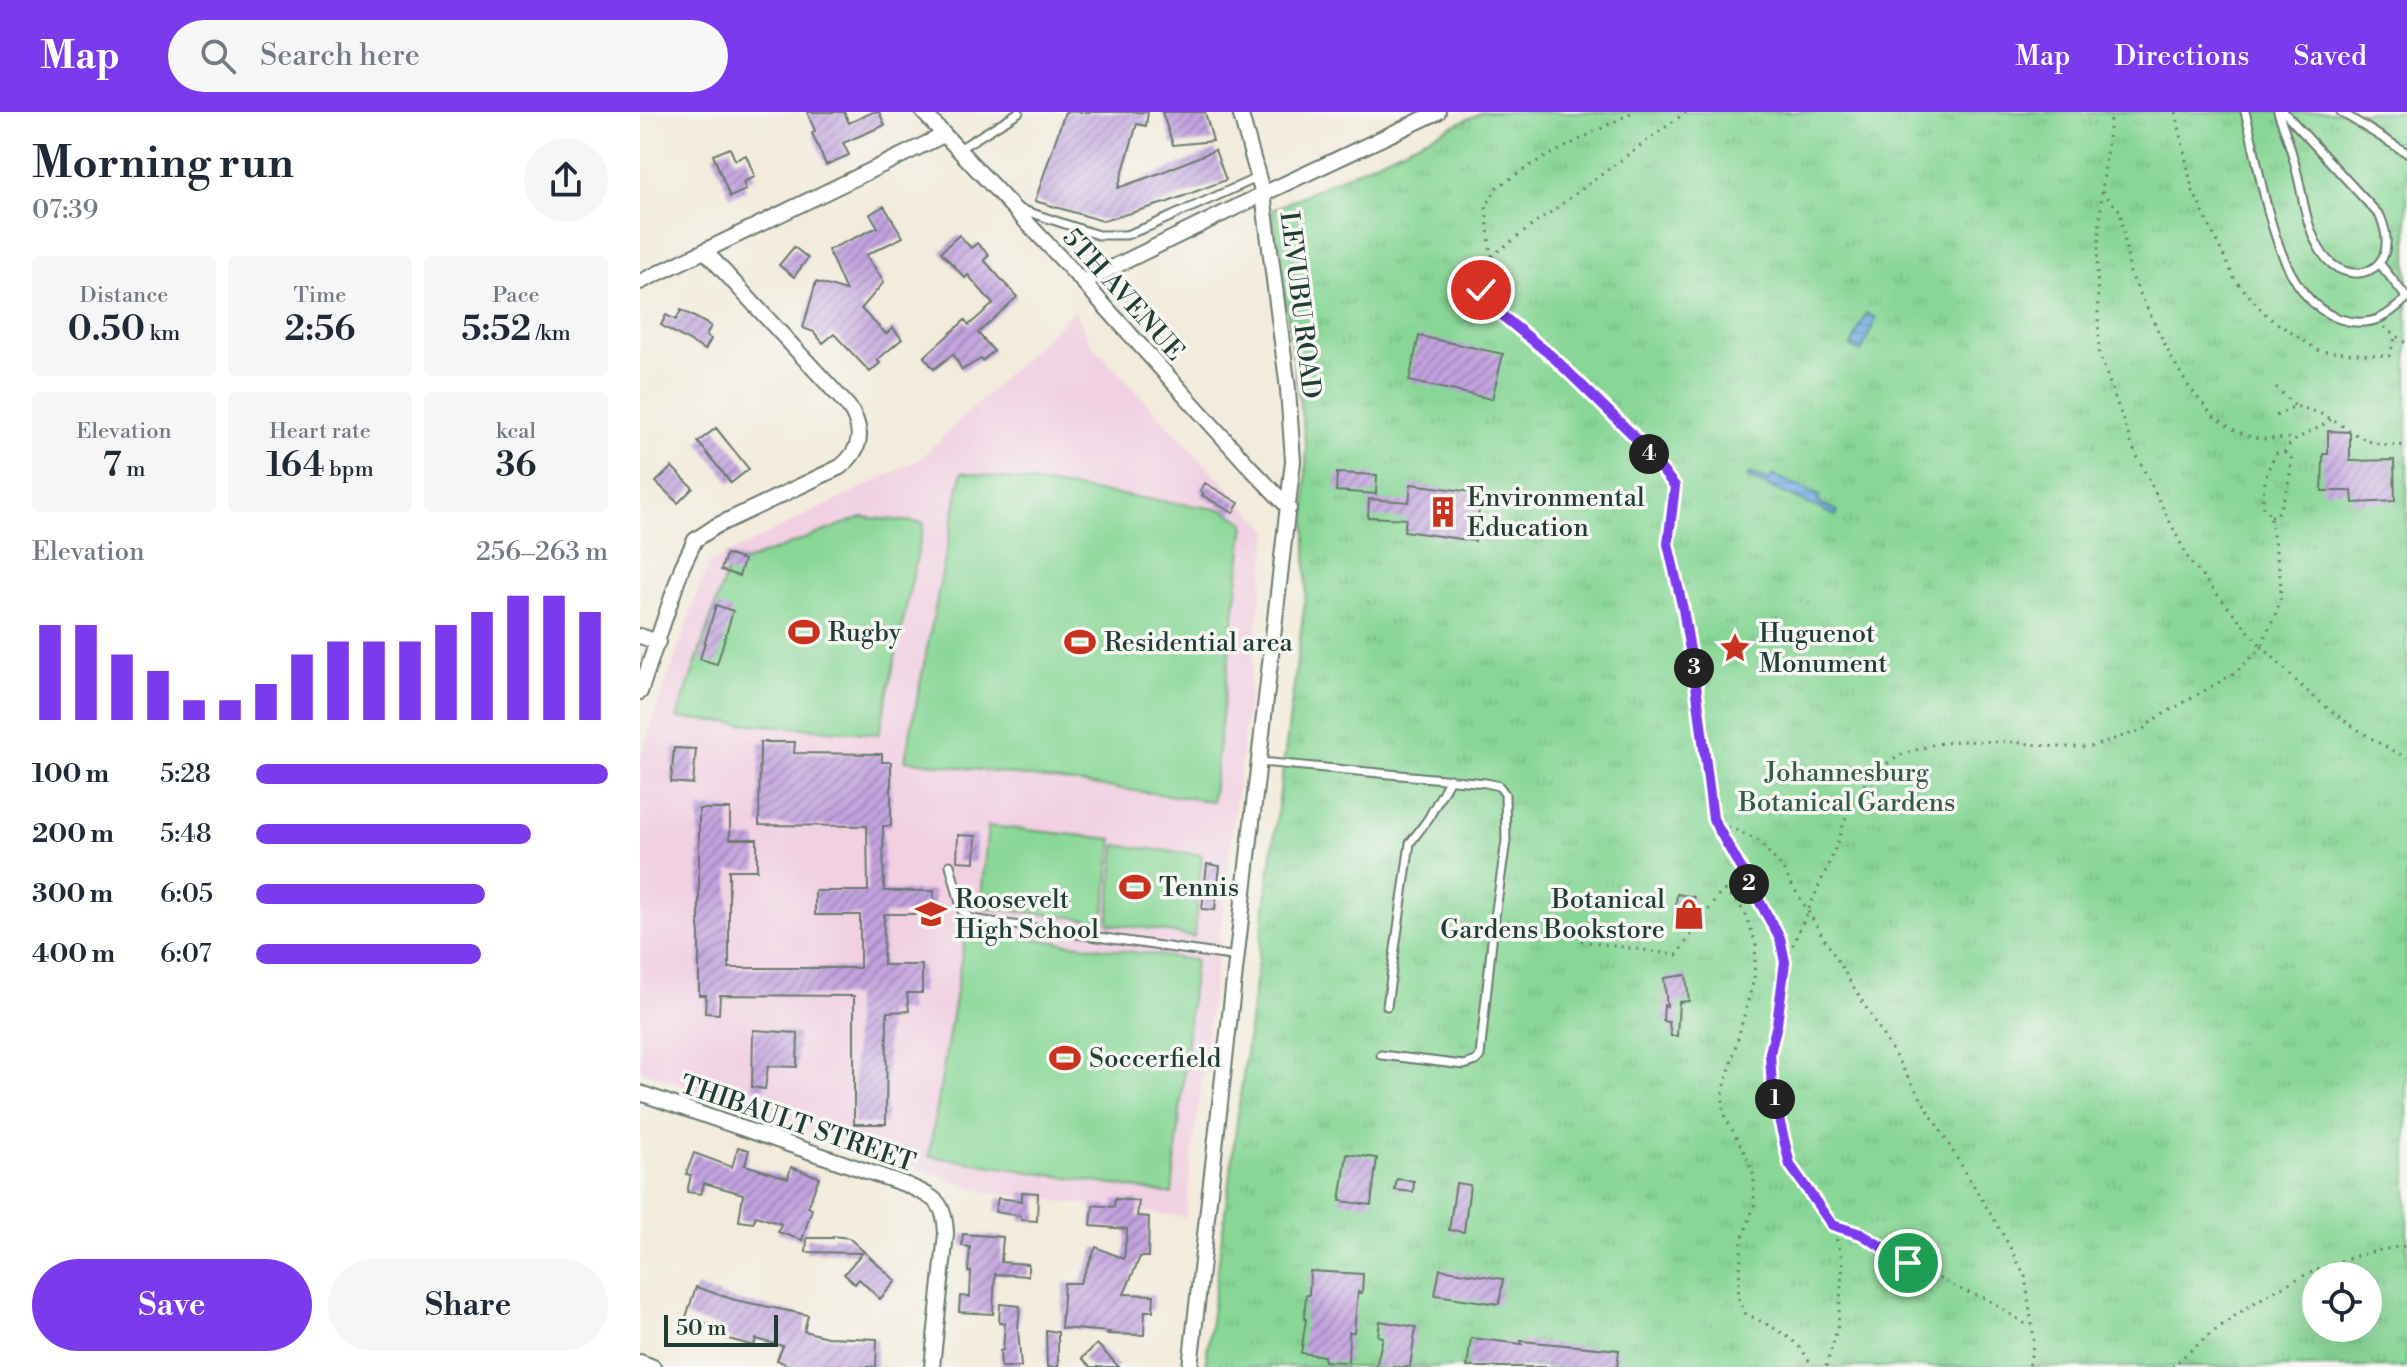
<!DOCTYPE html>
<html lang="en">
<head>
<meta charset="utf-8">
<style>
  :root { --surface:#fff; --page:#f6f6f7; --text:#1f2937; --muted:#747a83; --accent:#7c3aed }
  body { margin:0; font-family:"Libre Bodoni",serif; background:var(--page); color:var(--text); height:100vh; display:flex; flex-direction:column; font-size:30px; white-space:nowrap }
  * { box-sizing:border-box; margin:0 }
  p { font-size:26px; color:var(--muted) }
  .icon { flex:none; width:44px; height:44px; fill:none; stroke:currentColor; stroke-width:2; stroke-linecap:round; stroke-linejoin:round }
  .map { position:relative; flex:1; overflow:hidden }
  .side { display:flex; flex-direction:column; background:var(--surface); width:640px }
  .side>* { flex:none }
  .buttons { position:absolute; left:1662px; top:1150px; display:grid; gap:16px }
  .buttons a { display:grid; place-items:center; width:80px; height:80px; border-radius:50%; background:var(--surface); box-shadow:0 8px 32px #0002; font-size:40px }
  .scale { position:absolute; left:24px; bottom:20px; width:114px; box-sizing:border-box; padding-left:8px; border:4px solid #1f3d34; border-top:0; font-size:22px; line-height:28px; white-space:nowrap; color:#1f3d34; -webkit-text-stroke:6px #f6f6f2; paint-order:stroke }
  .pin { position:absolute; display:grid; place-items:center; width:68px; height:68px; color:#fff; margin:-34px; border:4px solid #fff; border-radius:50%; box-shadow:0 2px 8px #0007 }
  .km { position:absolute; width:40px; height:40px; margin:-20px; border-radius:50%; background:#222; color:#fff; font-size:22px; line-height:40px; text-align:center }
  .round { display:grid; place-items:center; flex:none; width:84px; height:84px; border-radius:42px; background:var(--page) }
  .headline { display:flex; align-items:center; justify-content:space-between; height:136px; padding:0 32px }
  h1 { font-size:44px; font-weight:600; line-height:60px }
  .metrics { display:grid; grid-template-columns:repeat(3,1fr); gap:12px; height:136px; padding:8px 32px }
  .metrics div { display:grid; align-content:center; border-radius:8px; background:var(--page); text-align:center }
  .metrics b { font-size:34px; font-weight:600 }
  .metrics small { font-size:22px; font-weight:400 }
  .metrics p { font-size:22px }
  .chart { height:224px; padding:16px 32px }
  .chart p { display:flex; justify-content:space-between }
  .chart svg { width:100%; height:144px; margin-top:8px; stroke:var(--accent); stroke-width:6 }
  .action { display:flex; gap:16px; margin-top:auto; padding:16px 32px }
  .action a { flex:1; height:92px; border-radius:48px; background:var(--accent); color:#fff; font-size:32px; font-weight:600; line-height:92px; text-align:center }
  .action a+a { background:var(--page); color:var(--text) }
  ul { padding:0 32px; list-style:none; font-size:26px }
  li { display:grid; grid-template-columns:128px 96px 1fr; align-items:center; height:60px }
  li i { height:20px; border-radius:10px; background:var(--accent) }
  header { display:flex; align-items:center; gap:48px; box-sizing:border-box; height:112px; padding:0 40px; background:var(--accent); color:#fff }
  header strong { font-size:38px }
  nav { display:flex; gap:44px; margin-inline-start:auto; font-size:28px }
  .search { width:560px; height:72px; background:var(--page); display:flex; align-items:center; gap:20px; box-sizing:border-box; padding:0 28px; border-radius:44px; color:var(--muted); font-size:30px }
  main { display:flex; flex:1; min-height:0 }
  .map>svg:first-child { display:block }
</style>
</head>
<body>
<header>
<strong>Map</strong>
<div class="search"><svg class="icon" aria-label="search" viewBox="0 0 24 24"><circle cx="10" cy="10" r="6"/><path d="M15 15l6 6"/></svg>Search here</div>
<nav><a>Map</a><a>Directions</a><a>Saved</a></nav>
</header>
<main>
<section class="side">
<div class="headline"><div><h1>Morning run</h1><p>07:39</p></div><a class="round"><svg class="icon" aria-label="share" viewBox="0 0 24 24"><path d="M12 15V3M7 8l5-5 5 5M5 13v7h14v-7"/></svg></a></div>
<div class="metrics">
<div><p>Distance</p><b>0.50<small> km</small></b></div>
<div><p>Time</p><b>2:56</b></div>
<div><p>Pace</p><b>5:52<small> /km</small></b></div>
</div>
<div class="metrics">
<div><p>Elevation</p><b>7<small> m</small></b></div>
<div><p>Heart rate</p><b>164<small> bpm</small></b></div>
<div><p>kcal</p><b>36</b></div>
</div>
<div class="chart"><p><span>Elevation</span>256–263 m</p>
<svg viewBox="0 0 160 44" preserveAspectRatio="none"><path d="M5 44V15M15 44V15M25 44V24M35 44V29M45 44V38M55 44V38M65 44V33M75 44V24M85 44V20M95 44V20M105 44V20M115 44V15M125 44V11M135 44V6M145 44V6M155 44V11"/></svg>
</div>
<ul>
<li><b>100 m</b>5:28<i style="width:100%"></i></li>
<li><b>200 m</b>5:48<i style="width:78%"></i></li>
<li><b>300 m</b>6:05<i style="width:65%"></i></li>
<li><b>400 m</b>6:07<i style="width:64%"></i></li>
</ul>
<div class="action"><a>Save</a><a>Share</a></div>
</section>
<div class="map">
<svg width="1767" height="1255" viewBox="0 0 1767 1255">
  <defs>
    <pattern id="park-tufts" width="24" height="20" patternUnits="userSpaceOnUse" patternTransform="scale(2)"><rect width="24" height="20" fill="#88d796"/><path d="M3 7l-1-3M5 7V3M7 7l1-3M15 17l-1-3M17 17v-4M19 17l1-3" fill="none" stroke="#75b982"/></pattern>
    <pattern id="water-rules" width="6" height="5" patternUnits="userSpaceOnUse" patternTransform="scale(2)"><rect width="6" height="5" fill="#72aee4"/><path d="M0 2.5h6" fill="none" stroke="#5d8fba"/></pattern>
    <pattern id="building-hatch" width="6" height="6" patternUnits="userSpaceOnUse" patternTransform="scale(2)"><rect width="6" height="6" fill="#c2a2de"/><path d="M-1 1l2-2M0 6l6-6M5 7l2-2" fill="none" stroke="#9d85b5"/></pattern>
  </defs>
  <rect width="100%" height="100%" fill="#f6f6f2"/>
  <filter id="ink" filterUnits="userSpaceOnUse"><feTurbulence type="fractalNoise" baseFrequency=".0125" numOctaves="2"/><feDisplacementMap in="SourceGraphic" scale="16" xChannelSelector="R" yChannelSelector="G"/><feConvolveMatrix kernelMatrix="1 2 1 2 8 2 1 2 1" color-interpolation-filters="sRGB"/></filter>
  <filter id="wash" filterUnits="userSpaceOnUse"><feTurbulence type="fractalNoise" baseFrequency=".006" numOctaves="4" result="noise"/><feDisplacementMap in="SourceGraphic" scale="32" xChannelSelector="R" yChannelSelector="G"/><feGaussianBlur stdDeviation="1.8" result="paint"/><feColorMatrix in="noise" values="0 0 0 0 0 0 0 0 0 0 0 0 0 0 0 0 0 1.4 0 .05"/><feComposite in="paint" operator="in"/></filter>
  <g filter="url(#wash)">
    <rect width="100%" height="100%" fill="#f3ebdb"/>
    <!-- built -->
    <path fill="#f1d0e2" d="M435 197 450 231 629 419 545 1105 346 1080 0 958V645L68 452 280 347Z"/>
    <!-- park -->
    <path fill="url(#park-tufts)" stroke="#548a65" stroke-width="2" fill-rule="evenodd" d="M842 0H1767V1255H565L666 480V334L632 98ZM1676 1164H1728V1216H1676Z"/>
    <!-- garden -->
    <path fill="#88d796" stroke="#548a65" stroke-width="2" d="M322 360 584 398 605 411 572 689 265 648Z
      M222 405 284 411 239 622 37 606 88 456Z
      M348 714 473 727 464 809 340 795Z
      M476 733 562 743 554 825 513 817 468 812Z
      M326 818 555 848 532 1082 289 1044Z"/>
    <!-- water -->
    <path fill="url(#water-rules)" stroke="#48768c" stroke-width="2" d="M1226 201 1236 206 1221 240 1211 235Z
      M1110 361 1129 369 1133 363 1180 384 1177 390 1198 399 1196 404 1107 365Z"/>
    <g id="blocks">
      <!-- building -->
      <path fill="url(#building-hatch)" d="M167 0H204L209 11 233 0H239L245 13 203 31 209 43 186 53 172 21 175 19Z
        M425 0H508L506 14 497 12 478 76 520 61 575 38 586 68 528 90 463 109 395 89Z
        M522 0H565L573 29 533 33Z
        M90 36 95 48 106 43 115 65 103 70 106 78 90 85 73 43Z
        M244 94 263 125 226 143 244 170 221 197 246 222 253 216 262 227 237 248 240 251 230 260 194 222 183 231 174 220 163 216 176 170 206 179 188 138 238 115 230 102Z
        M319 123 331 136 337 131 349 143 344 148 377 185 338 221 354 239 342 249 341 247 322 258 313 242 294 257 284 245 325 208 329 213 353 192 328 163 325 166 301 140Z
        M154 135 168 146 154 165 139 153Z
        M41 198 71 214 66 224 71 227 65 238 21 213 26 203 36 208Z
        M779 224 863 242 852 287 769 269Z
        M76 316 109 357 91 371 58 330Z
        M1688 319 1710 320V349L1754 348 1755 389 1713 391 1712 379H1682L1683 342H1688Z
        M32 355 53 376 38 391 16 370Z
        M697 361 737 363 736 382 696 379Z
        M565 371 599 391 593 401 562 383 563 381 560 379Z
        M771 372 841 381 835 429 764 419 766 407 728 405 729 387 769 390Z
        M86 442 104 448 99 464 81 458Z
        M76 493 93 499 77 552 60 547Z
        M120 630H155L154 641 242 642V650H251V714H243L244 779H294V802H244L243 853H282V881H267L269 899 247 900 246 1012H214V884L80 883 79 902 65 901 66 883H59V697H90V727H117V758H89V856H220V803H175V779H228L227 714 119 713Z
        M34 636 56 637 53 672 31 670Z
        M318 723 336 724 335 750 317 749Z
        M567 752 580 754 575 798 562 797Z
        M1037 782 1054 785 1050 810 1034 808Z
        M1046 863 1049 889 1039 890 1037 924H1031L1029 910 1023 909 1024 893 1027 894 1024 866Z
        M113 918 158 921 157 955 128 954 125 977 112 975Z
        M98 1035 109 1038 105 1053 148 1066 151 1055 179 1065 168 1095 172 1097 162 1128 138 1120 141 1112 116 1104 113 1111 99 1109 103 1082 64 1071 61 1082 47 1080 51 1063 46 1062 54 1041 92 1055Z
        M707 1042 737 1046 731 1093 700 1089Z
        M757 1067 774 1069 773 1080 755 1078Z
        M816 1071 830 1073 824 1120 809 1118Z
        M382 1080 398 1081 397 1109 381 1108V1104L355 1100 358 1086 382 1089Z
        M475 1087 499 1089 497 1104 509 1105 508 1145H500L484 1182 514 1183 513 1199H505L504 1223 467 1222 470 1220 421 1216 424 1171H440L456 1135 484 1147 487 1117 451 1114 453 1093 474 1095Z
        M323 1122 363 1125 361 1150 388 1152V1164L355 1162 353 1202 319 1200 320 1184 330 1185 331 1160H328L330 1135 322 1134Z
        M193 1124 209 1126 256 1169 240 1187 219 1167 215 1172 204 1162 222 1141 166 1140 167 1126H193Z
        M800 1157 863 1167 859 1192 795 1183Z
        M670 1159 723 1162 722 1181 718 1180 714 1220H709L708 1250 684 1249V1244L661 1241 666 1207H664L666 1183H669Z
        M56 1175 95 1188 168 1203 164 1219 187 1225 237 1227 236 1255H152L137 1248 143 1234 116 1227 114 1234 85 1226 87 1218 46 1205Z
        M360 1192 380 1194 378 1216 381 1255H361L360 1239 363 1238 365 1211H359Z
        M740 1209 776 1215 770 1255H736L743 1225 738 1224Z
        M406 1218 418 1220V1255H407Z
        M831 1226 882 1232 881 1229 979 1238 977 1255H827Z
        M457 1232 479 1255H451L442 1246Z"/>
    </g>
  </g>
  <g filter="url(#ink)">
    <use href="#blocks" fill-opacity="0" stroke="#697a6e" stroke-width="2"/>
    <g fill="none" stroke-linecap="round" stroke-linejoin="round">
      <defs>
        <path id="service" d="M1605 0C1623 60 1632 195 1708 209 1734 214 1748 204 1767 186L1740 152
          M1638 0C1646 21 1653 43 1658 65 1664 91 1667 118 1682 141 1707 179 1765 161 1740 104L1644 0
          M1701 0 1767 41
          M319 37 379 0
          M377 96 458 123H486L510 114 619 65
          M620 650 846 671 859 674 865 682 866 729 853 819 840 944 836 949 824 953 741 943
          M310 753 322 799 331 807 598 845
          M747 894 770 731 788 707 810 667"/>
        <path id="minor" d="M283 0 443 170 607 352 649 396
          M0 170 304 23
          M443 170 623 82 798 0
          M0 524 18 530
          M0 580 42 455 55 428 76 414 200 355C223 337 224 317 208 294L65 139
          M0 981 267 1073C295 1086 305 1089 306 1122L292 1255
          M0 1250 13 1255
          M550 1255 653 349 648 277 623 82 600 0"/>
      </defs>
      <!-- service casing -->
      <use href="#service" stroke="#697a6e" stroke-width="11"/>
      <!-- minor casing -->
      <use href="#minor" stroke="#697a6e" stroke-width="18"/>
      <!-- path -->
      <path stroke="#697a6e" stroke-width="3" stroke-dasharray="2 6" stroke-linecap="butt" d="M1046 0 846 148 836 164C848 203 888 221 916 247 960 288 998 328 1035 374L1028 432 1043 497 1056 573 1073 707 1140 826 1145 850 1137 912 1130 941 1132 977 1150 1053 1192 1113 1203 1149 1198 1214 1186 1255
        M1471 0 1462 79 1457 151 1459 241 1493 336 1550 450 1622 535C1626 518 1637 504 1640 487 1644 466 1632 427 1630 403L1623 396C1622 378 1626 356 1637 341L1644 340C1654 323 1676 320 1691 307
        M1536 0 1552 77 1595 168 1628 205 1679 239 1749 244 1756 224
        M1462 79 1480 99 1490 161 1532 247 1549 275 1573 304 1596 319 1611 325 1626 327 1655 326
        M851 145 846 95 857 75 894 51 993 0
        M1744 215 1767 232
        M1636 275 1655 294
        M1636 304 1655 294C1667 297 1680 300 1691 307 1721 324 1729 337 1767 333
        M1631 404H1636C1644 390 1652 362 1651 346L1644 340
        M1074 707 1118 729 1140 753 1364 1124 1385 1164 1394 1227 1389 1255
        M1084 778 1100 794 1106 803 1116 832 1114 867 1083 981V1001L1105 1041 1114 1064V1094L1102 1128 1098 1185 1105 1201C1132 1216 1159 1224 1172 1255
        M941 829 1037 843 1079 783 1104 762
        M1146 848 1194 740 1207 702 1228 666 1246 652 1263 642 1295 632 1322 629 1372 630 1417 635H1450L1502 618 1515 607 1595 561 1622 535C1638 549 1652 566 1667 579 1698 606 1731 628 1767 646
        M1192 1113 1221 1122 1268 1151 1324 1179 1347 1187 1390 1215
        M1532 1255C1597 1195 1677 1144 1767 1134"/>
      <!-- service -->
      <use href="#service" stroke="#fff" stroke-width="7"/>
      <!-- minor -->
      <use href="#minor" stroke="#fff" stroke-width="14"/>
    </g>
  </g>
  <g fill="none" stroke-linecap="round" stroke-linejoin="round" filter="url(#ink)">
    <defs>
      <path id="route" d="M841 178 853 196 914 246 992 322 1035 374 1028 432 1043 497 1056 573 1073 707 1140 826 1145 850 1137 912 1130 941 1132 977 1150 1053 1192 1113 1221 1122 1268 1151"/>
    </defs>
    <!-- route casing -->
    <use href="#route" stroke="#fff" stroke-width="16"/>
    <!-- route -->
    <use href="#route" stroke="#7c3aed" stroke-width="10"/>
  </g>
  <!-- icons -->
  <defs>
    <symbol id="building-bare" viewBox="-9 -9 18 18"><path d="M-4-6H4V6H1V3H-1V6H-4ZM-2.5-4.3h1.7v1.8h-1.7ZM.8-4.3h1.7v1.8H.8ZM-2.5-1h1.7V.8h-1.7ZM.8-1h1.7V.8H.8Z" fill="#c8321e" stroke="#f6f6f2" stroke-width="2.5" paint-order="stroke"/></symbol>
    <symbol id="stadium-bare" viewBox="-9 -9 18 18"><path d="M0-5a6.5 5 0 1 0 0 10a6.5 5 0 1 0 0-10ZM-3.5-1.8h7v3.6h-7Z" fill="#c8321e" stroke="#f6f6f2" stroke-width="2.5" paint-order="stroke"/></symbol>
    <symbol id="sight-bare" viewBox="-9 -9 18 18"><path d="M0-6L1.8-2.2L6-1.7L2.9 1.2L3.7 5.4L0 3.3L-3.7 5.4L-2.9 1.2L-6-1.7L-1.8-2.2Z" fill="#c8321e" stroke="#f6f6f2" stroke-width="2.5" paint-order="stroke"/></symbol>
    <symbol id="school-bare" viewBox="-9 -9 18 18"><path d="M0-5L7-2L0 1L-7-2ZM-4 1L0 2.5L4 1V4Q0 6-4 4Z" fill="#c8321e" stroke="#f6f6f2" stroke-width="2.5" paint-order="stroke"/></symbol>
    <symbol id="shop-bare" viewBox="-9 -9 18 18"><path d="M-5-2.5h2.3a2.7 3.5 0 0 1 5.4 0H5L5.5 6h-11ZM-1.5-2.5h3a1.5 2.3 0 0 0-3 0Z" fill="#c8321e" stroke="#f6f6f2" stroke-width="2.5" paint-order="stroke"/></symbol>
  </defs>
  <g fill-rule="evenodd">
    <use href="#building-bare" x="781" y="378" width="44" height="44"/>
    <use href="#stadium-bare" x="142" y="498" width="44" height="44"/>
    <use href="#stadium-bare" x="418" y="508" width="44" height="44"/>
    <use href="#sight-bare" x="1073" y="514" width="44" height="44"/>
    <use href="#stadium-bare" x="473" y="753" width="44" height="44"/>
    <use href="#school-bare" x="269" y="780" width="44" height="44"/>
    <use href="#shop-bare" x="1027" y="780" width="44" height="44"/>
    <use href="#stadium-bare" x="403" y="924" width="44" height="44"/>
  </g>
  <g text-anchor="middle" stroke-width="7" stroke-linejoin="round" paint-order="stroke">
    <!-- street labels -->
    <g font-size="26" fill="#1f3d34" stroke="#f6f6f2">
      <text transform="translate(484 182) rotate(48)" y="9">5TH AVENUE</text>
      <text transform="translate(661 193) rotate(83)" y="9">LEVUBU ROAD</text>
      <text transform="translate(158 1011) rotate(19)" y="9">THIBAULT STREET</text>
    </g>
    <!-- poi labels -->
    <g font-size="26" fill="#1f3d34" stroke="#f6f6f2" text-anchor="start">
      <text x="827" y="394">Environmental<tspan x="827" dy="30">Education</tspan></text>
      <text x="188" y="529">Rugby</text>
      <text x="1119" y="530">Huguenot<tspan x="1119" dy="30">Monument</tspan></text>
      <text x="464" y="539">Residential area</text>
      <text x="519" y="784">Tennis</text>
      <text x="315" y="796">Roosevelt<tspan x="315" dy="30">High School</tspan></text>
      <text x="1025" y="796" text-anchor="end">Botanical<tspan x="1025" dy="30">Gardens Bookstore</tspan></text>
      <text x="449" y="955">Soccerfield</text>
    </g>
    <!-- park labels -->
    <g font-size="26" fill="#345c48" stroke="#f6f6f2">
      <text x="1207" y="669">Johannesburg<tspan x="1207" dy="30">Botanical Gardens</tspan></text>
    </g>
  </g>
</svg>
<div class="buttons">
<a><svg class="icon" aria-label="locate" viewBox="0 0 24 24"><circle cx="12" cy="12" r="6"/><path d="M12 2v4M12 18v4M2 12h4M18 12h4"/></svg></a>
</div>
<div class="scale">50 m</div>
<div class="pin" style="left:1268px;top:1151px;background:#1e9e55"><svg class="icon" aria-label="arrive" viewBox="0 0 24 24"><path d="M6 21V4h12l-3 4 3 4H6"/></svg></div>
<div class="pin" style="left:841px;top:178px;background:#d93025"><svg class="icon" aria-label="check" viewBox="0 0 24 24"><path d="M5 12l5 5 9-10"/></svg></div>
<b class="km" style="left:1135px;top:987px">1</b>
<b class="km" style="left:1109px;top:772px">2</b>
<b class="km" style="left:1054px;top:556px">3</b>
<b class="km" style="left:1009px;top:342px">4</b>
</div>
</main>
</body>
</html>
